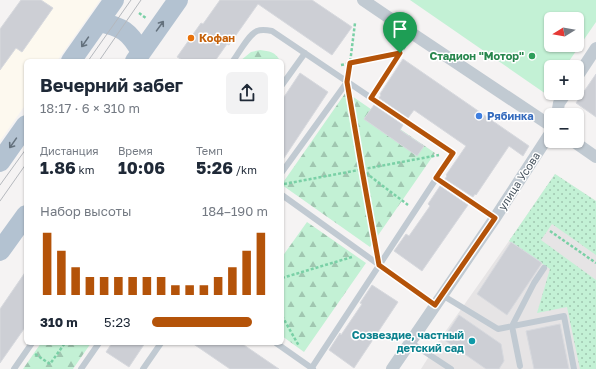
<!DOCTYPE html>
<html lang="ru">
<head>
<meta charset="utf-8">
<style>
  :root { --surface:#fff; --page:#f2f2f3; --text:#1f2937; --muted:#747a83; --accent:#b45309 }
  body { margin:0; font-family:"Golos Text",sans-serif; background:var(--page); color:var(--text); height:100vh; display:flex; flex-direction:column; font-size:15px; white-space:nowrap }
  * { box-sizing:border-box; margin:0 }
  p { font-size:13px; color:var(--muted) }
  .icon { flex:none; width:22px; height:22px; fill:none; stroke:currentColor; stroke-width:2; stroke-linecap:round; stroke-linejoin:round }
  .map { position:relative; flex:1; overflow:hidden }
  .panel { position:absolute; left:24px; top:59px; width:260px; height:286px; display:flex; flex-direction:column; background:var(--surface); border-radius:6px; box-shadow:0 1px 3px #0004 }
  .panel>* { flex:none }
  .needle { width:26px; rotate:259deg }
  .buttons { position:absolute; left:544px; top:12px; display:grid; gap:8px }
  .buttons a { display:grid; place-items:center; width:40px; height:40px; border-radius:6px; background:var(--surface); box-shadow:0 1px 3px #0004; font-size:20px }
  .pin { position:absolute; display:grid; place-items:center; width:34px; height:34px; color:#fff; margin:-41px -17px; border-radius:50% 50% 50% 0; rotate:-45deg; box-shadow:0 0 4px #0007 }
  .pin .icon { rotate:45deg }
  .round { display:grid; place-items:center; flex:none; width:42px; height:42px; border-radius:6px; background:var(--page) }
  .headline { display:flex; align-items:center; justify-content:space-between; height:68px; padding:0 16px }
  h1 { font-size:18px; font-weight:700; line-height:30px }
  .metrics { display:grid; grid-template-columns:repeat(3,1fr); gap:6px; height:68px; padding:4px 16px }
  .metrics div { display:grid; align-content:center }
  .metrics b { font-size:17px; font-weight:700 }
  .metrics small { font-size:11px; font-weight:400 }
  .metrics p { font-size:11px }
  .chart { height:112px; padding:8px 16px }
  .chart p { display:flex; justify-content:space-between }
  .chart svg { width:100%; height:72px; margin-top:4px; stroke:var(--accent); stroke-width:6 }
  ul { padding:0 16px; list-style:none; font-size:13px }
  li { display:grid; grid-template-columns:64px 48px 1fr; align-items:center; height:30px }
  li i { height:10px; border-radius:5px; background:var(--accent) }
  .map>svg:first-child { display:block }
</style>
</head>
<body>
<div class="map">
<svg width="596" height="369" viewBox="0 0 596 369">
  <defs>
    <pattern id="forest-firs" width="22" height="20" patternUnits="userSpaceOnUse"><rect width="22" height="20" fill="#c3f1d5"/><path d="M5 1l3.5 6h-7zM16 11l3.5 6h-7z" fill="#a0c6b0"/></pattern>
    <pattern id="park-dots" width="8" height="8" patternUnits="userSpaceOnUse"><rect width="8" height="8" fill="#c3f1d5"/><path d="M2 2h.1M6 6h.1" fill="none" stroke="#a0c6b0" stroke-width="1.8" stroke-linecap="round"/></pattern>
  </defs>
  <rect width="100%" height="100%" fill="#f5f3f3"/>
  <!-- commercial -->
  <path fill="#fdf9ef" d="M21 0H100L57 61H26V104L0 141V29Z"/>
  <!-- education -->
  <path fill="#e6e4e5" d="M555 174 596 201V369H421L438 342 509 241Z"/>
  <!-- forest -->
  <path fill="url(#forest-firs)" d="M260 50C269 51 276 52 280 61H240L251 52Z
    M346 92 435 153 370 247 282 185V184Z
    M307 222 366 263 304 352 282 336V257Z
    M41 343H91L73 369H23Z"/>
  <!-- park -->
  <path fill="url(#park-dots)" d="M555 174 596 201V255L552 224 541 240 596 280V369H580L567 307 537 313 550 269 509 241Z"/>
  <!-- pitch -->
  <path fill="#c3f1d5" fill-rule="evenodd" d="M410 0H596V22L565 67H551V87L546 94ZM551 19H577V45H551Z"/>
  <!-- building -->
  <path fill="#cdcfd5" stroke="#d7d9de" d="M21 0H41L53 8 22 52 16 48 0 70V29Z
    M220 0H312L352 27 332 55 258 4 229 45 227 44 215 61H184L177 57 201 23 203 24Z
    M403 59 529 146 523 156 509 146 476 195 475 194 473 197 445 179 447 176 446 175 466 146 414 110 408 118 379 98 381 95 380 94Z
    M300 73 328 92 282 161V100Z
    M596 74V117L576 103Z
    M374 105 403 125 400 130 424 146 417 156 364 119Z
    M440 186 468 205 422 271 394 251 406 234 409 236 430 206 428 204Z
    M511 242 542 263 507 315 477 294Z
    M26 271V326L0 363V309Z
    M372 285 398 302 354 368 329 350 340 333 341 335 362 304 360 303Z
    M459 315 501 344 504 361 499 369H486L443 339Z
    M560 324 569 369H534L526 331Z
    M112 343H145L129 367 106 352Z
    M192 343H241L279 369H230Z"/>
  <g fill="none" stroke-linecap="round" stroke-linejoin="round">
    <!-- path -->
    <path stroke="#7ad0a6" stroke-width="2.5" stroke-dasharray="3 2" stroke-linecap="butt" d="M139 13 146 18
      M341 65 400 53
      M349 71 355 23
      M376 91 406 45
      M350 96 362 170 376 250
      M362 170 408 205
      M284 184 439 155
      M550 231 596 263
      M282 278 352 257
      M282 316 299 346
      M35 354 50 364 65 343"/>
    <!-- service -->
    <path stroke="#c1cad2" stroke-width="6" d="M233 61C239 53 248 35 257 31 262 29 267 30 272 31L453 153 311 369
      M282 85 305 53
      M282 172 347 82
      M436 178 495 218
      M282 195 435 305
      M442 295 498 329 564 316 574 369
      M410 342 451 369
      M276 343 313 369
      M520 366 512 326 534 283 544 268
      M14 369 32 343
      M81 369 99 343
      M143 369 161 343"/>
    <!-- minor -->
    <path stroke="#c1cad2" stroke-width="12" d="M363 0 413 34 551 126
      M577 77 596 48
      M557 115 559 103 566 93
      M573 141 596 157
      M392 369 495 218 551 132"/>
    <!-- primary -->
    <path stroke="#b3c2d1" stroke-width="20" d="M99 22C122 27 129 31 141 52
      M71 61 114 0
      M135 61 178 0
      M0 162 26 125
      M0 251 26 215"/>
    <!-- tram -->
    <path stroke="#b5b8bd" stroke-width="1" d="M88 61 131 0
      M99 61 141 0
      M0 185 26 149
      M0 201 26 164"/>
  </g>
  <!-- one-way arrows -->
  <defs><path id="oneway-shaft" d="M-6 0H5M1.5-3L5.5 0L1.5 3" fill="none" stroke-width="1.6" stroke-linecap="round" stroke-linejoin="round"/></defs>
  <g stroke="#64717d">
    <use href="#oneway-shaft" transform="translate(160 26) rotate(-54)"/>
    <use href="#oneway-shaft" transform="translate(85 42) rotate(125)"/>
    <use href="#oneway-shaft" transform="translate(13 143) rotate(125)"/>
  </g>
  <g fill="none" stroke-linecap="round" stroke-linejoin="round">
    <defs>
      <path id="route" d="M400 53 371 98 453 153 436 178 495 218 435 305 379 265 362 170 347 82 350 63Z"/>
    </defs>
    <!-- route casing -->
    <use href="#route" stroke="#fff" stroke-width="8"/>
    <!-- route -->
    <use href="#route" stroke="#b45309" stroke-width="5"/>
  </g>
  <!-- markers -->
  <circle fill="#e8710a" stroke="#fff" stroke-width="1.5" cx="191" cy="38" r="4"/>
  <circle fill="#2e9e5b" stroke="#fff" stroke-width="1.5" cx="532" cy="56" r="4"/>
  <circle fill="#3f7fe0" stroke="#fff" stroke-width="1.5" cx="479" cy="116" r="4"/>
  <circle fill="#0f9aa8" stroke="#fff" stroke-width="1.5" cx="472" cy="341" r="4"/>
  <g text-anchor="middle" stroke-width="3" stroke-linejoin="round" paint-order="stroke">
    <!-- food labels -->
    <g font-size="11" font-weight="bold" fill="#c56008" stroke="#fff" text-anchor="start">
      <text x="199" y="42">Кофан</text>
    </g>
    <!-- leisure labels -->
    <g font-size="11" font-weight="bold" fill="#27864d" stroke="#fff" text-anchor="end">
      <text x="524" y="60">Стадион "Мотор"</text>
    </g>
    <!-- shop labels -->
    <g font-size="11" font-weight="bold" fill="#366cbe" stroke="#fff" text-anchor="start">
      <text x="487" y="120">Рябинка</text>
    </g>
    <!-- street labels -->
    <g font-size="11" fill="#4a5661" stroke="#fff">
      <text transform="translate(519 181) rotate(-57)" y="4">улица Усова</text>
    </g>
    <!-- culture labels -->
    <g font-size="11" font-weight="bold" fill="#0d838f" stroke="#fff" text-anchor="end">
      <text x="464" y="339">Созвездие, частный<tspan x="464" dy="13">детский сад</tspan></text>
    </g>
  </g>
</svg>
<div class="buttons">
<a><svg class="needle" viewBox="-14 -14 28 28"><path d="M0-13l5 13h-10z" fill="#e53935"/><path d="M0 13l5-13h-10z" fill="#747a83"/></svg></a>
<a>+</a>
<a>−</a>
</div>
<div class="pin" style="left:400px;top:53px;background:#1e9e55"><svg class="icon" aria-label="arrive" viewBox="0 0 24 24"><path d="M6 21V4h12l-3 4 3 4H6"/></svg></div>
<section class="panel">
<div class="headline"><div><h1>Вечерний забег</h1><p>18:17 · 6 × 310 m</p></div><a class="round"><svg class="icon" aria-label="share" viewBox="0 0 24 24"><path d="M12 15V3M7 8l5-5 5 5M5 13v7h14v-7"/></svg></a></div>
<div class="metrics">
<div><p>Дистанция</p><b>1.86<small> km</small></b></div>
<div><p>Время</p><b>10:06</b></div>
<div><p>Темп</p><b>5:26<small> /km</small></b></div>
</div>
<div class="chart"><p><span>Набор высоты</span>184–190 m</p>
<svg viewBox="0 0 160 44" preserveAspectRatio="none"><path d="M5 44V6M15 44V17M25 44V27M35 44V33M45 44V33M55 44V33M65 44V33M75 44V33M85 44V33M95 44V38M105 44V38M115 44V38M125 44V33M135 44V27M145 44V17M155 44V6"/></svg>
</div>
<ul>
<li><b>310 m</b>5:23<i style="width:86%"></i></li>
</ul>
</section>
</div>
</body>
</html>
